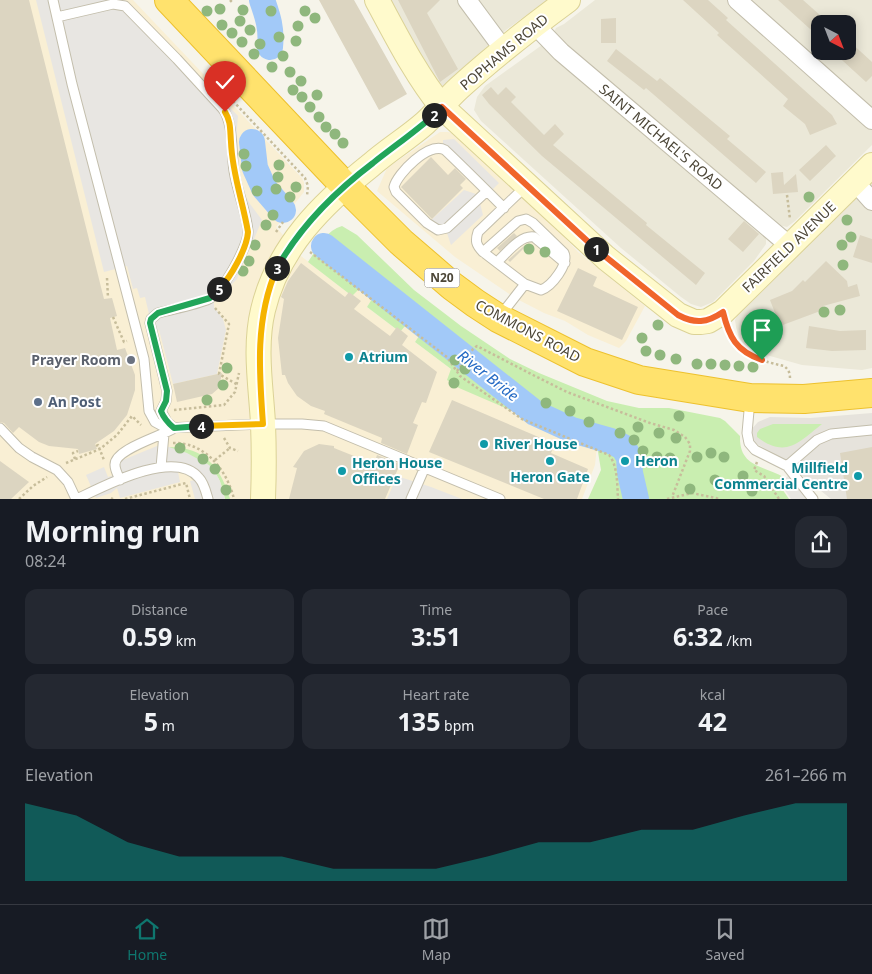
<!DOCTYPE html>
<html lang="en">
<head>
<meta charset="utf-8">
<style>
  :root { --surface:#171b24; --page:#242831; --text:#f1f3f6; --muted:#9ea1a6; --line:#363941; --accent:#0f766e }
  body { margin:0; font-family:"Noto Sans",sans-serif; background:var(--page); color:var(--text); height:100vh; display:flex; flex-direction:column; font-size:19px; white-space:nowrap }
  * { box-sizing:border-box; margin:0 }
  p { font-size:16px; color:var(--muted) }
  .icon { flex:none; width:28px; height:28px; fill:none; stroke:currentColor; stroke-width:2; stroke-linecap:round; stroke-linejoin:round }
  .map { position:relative; height:499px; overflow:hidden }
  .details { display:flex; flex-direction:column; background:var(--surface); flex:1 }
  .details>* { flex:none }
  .needle { width:32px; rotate:138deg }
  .buttons { position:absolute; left:811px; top:15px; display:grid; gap:10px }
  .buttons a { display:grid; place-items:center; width:45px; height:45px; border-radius:10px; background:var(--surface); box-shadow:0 2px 12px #0003; font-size:25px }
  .pin { position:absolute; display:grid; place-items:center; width:42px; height:42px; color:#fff; margin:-51px -21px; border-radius:50% 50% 50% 0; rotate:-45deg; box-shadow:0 0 5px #0007 }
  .pin .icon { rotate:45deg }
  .km { position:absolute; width:25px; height:25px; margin:-12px; border-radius:50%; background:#222; color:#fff; font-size:14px; line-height:25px; text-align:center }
  .round { display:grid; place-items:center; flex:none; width:52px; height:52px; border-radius:15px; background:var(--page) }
  .overview { display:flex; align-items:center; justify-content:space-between; height:85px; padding:0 25px }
  h1 { font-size:28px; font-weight:700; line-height:38px }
  .figures { display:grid; grid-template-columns:repeat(3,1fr); gap:8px; height:85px; padding:5px 25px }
  .figures div { display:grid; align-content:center; border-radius:12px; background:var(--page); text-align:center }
  .figures b { font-size:25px; font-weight:700 }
  .figures small { font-size:14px; font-weight:400 }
  .figures p { font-size:14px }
  .chart { height:140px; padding:10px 25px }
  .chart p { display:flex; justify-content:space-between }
  .chart svg { width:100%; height:90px; margin-top:5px; fill:var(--accent); opacity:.7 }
  .dock { display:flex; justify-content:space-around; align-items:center; height:70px; border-top:1px solid var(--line); background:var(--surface); font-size:14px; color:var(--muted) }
  .dock a { display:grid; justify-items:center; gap:2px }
  .dock .active { color:var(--accent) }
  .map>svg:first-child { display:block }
</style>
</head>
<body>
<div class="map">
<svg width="872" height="499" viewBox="0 0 872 499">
  <rect width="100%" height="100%" fill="#f6f4ea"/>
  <!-- residential -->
  <path fill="#ebe8d8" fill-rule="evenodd" d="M388 0H547L506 30 441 92Z
    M595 0H729L872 125V145L795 221 787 227 774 224 553 34 556 28 564 24Z
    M744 0H872V114ZM820 24H848V51H820Z
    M542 45 548 46 766 236V244L754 261 713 302 701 307 691 304 681 297 621 248 481 121 474 110 477 97 485 86Z
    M872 182V368L862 370 802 365 763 354 745 345 739 338 736 327 735 320 740 310 828 221Z"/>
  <!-- commercial -->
  <path fill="#f9efd4" d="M0 0H133L301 177 304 182V192L276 227 301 256 352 296 358 288 372 299 367 307 400 332 406 325 419 336 415 342 451 369 551 428 597 446 595 465 582 499H0Z
    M440 132H448L460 135 560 232 578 252 645 306 626 341 619 348 588 335 565 321 544 313 515 298 455 257 377 191 387 168Z"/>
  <!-- industrial -->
  <path fill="#e6e3dc" d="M872 413V499H831L778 456 755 443 750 431 758 422 770 417 810 418Z"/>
  <!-- green -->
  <path fill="#c9eeb0" d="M342 226 357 235 414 290 461 326 510 359 539 373 607 401 639 408H669L720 418 725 421 740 436C739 468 764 465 785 478L778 483 789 499H588L601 470 597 446 573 437 459 388 447 380 451 369 415 342 419 336 406 325 400 332 367 307 372 299 359 289 352 296 308 262C317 249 325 231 342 226Z
    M773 424H822C799 442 786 459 757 437V433L760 429Z
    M169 447C205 447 221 468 230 499H225C217 455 197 469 169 447Z"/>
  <!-- parking -->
  <path fill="#e8e6e2" d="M36 0H124L238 116 235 149 240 187 250 204 262 220 237 279 214 302V307L223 319 226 330 217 374 173 384 159 330 153 331 145 297 140 298 137 288 133 289 127 266 104 272Z
    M454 139 499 183 487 195 443 151V140Z
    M464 190 476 194 443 228 429 222Z
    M480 203 483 215 451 245 447 233Z
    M157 446 169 447 187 453 209 465 214 470 220 481 225 499H195L190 481 195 480 188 474 178 472 180 482 120 498 117 488 111 493 96 498 86 475 104 467 108 477 122 472 118 462Z
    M789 475 807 499H791L780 483Z
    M397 476 431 487 462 499H387Z"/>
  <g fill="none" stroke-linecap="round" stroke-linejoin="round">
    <!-- river -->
    <path stroke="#a2c9f8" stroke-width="26" d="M262 0C268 17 272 29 270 47
      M252 142 255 168 264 188 283 210
      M324 246 535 413 572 430 611 441 623 447 629 457 630 473 636 499"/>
  </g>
  <!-- building -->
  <path fill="#dcd5c1" d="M0 0H29L104 299 112 298 117 316 110 318 117 350 125 348 135 375V390L127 415 114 431 95 444 97 449 79 454 78 449 49 446 39 442 19 427 13 433 4 423 0 422Z
    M319 0H354L407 94 379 110Z
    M398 0H440L427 13 458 69 440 82Z
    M683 0H708L728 18 726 20 832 115 837 124 810 135 805 124 783 106 788 99 717 35 719 33Z
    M778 0H803L830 24H820V38Z
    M616 18V43H601V19Z
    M848 40 872 62V76L866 82 832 51H848Z
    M616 49 657 81 660 78 730 136 727 139 766 172 756 183 646 88 644 90 607 61Z
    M491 87 498 95 506 87 516 97 511 102 544 135 555 124 564 134 553 145 647 223 646 225 705 273 696 285 542 156 489 104 482 95Z
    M826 145 836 156 810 181 799 170Z
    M431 157 448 175 455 168 466 179 460 185 463 188 432 219 401 187Z
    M783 172 784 185 796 174 798 192 773 194 771 173Z
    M744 221 759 234 743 252 728 239Z
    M514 233 517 236 500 251 497 248Z
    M860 235 872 239V263L853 257Z
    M525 245 526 246 510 262 508 260Z
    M826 261 847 281 848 287 857 284 860 296 823 306V310L780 326 770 300 792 291 803 280 805 282Z
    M301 263 345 297 349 292 361 301 354 309 390 336 397 327 408 336 402 345 437 372 426 403 422 402 413 423 418 425 407 454 381 443 382 438 324 414 325 411 311 406 297 396 288 383 285 375H282L278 338 284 299 281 297 288 281Z
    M578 268 597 277 593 286 638 307 622 340 557 311Z
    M809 326 840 331 866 330V350L832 351 806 348Z
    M222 373 219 388 212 394 177 402 173 384Z
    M452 400 555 444 551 453 588 469 577 499H544L429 452Z
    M319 444 334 446V448L374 464 377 455 400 464 385 499H289L297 468 293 467 304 451Z
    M872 447V499H847L840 453Z
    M0 461 29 482 11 499H0Z"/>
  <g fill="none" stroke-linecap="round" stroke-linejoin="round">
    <defs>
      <path id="lane" d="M53 0 72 84 144 359 149 411 155 422 166 428 263 424H302L324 426 500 499
        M57 17 113 4 125 6 177 59 222 108C234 122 231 152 234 171 237 191 246 210 248 231 249 245 223 292 209 299 196 305 173 309 158 313L151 319 150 323 167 391 166 401 161 411 167 422 174 428
        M487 191 447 228 438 230 427 223 396 192 394 187C397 174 429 141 445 150 465 169 484 188 504 208
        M483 252 518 221 526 219 533 223 564 253C569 264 552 286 541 290L525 284 500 316
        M497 262C507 253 520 235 534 237L565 263
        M525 284 483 252C476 245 475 241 478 232L526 186
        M750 400 747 433 749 443 755 450 787 466 813 499
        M0 428 19 448 32 457 57 470 68 482 76 499
        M787 466 817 440 831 434 872 430
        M161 467 164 434
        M120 480C118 475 115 470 115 465 114 449 163 436 174 428
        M77 499C104 486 175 448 199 478 204 483 206 492 208 499
        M411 499 425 467"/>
      <path id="street" d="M467 0 504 50
        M737 0 872 120
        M535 25 561 52 790 246
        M855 182 872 201"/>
      <path id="secondary" d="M377 0C397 37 416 75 442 107L606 258 678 315 694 322H701L708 321 723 312 872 165
        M263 499C264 474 264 449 263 423 261 387 254 347 263 310 278 247 322 204 371 165 388 150 408 138 425 123 437 112 447 99 459 88 493 57 530 28 568 0"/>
      <path id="highway" d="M169 0 345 186 401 242 452 286 475 303 498 318 585 362 639 380 750 398 804 399 872 393"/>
    </defs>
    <!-- lane casing -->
    <use href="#lane" stroke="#c3beac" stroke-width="11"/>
    <!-- street casing -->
    <use href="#street" stroke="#c3beac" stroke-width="20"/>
    <!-- secondary casing -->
    <use href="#secondary" stroke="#dbd296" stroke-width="26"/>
    <!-- highway casing -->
    <use href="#highway" stroke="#edc12e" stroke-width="30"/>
    <!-- path -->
    <path stroke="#c7bd9b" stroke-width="2.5" stroke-dasharray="2.5 2.5" stroke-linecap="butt" d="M230 0 232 2
      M233 101 305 178 308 186 307 196
      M787 195 790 219
      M276 232 283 222
      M310 252 447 357 460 376 522 419 609 455C618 466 617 485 618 499
      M107 278 108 298
      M215 308 229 324 219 374 238 385
      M113 317 124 342 127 341
      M728 332C737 355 762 361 784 366 789 370 790 373 790 379
      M457 371 473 349 477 346 533 375 567 392 650 423 674 430 685 437 690 444V451L672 497
      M174 410 224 405 235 392 239 373
      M224 438 230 448 238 451
      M173 443C205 442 227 470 234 499
      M96 446 98 445 104 460
      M75 459 73 453 78 451
      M215 460 230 448
      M757 462 754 470 764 476 779 499
      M66 463 100 449 117 435 132 416 141 425
      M111 498 113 499
      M19 499 33 486 47 477
      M125 499 186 483 190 499
      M667 499 692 493 720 499"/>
    <!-- lane -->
    <use href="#lane" stroke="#fff" stroke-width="9"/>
    <!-- street -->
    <use href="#street" stroke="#fff" stroke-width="18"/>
    <!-- secondary -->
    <use href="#secondary" stroke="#fffacc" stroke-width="24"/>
    <!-- highway -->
    <use href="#highway" stroke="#ffe26d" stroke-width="28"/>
  </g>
  <!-- trees -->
  <g fill="#8fb77d">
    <circle cx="220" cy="9" r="5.5"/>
    <circle cx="243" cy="10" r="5.5"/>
    <circle cx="207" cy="11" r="5.5"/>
    <circle cx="271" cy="11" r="5.5"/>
    <circle cx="305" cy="11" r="5.5"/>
    <circle cx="315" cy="18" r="5.5"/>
    <circle cx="240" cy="21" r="5.5"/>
    <circle cx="222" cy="25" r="5.5"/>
    <circle cx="298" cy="26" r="5.5"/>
    <circle cx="250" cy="30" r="5.5"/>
    <circle cx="232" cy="33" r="5.5"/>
    <circle cx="279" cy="37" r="5.5"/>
    <circle cx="296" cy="41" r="5.5"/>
    <circle cx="242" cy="42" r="5.5"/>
    <circle cx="260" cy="44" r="5.5"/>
    <circle cx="254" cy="54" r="5.5"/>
    <circle cx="283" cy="56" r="5.5"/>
    <circle cx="272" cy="67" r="5.5"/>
    <circle cx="290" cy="72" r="5.5"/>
    <circle cx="301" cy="81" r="5.5"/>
    <circle cx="293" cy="90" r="5.5"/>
    <circle cx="317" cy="95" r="5.5"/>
    <circle cx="302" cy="97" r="5.5"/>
    <circle cx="310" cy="107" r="5.5"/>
    <circle cx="319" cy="117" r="5.5"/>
    <circle cx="326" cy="127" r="5.5"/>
    <circle cx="335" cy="134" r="5.5"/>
    <circle cx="343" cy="143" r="5.5"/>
    <circle cx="244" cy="154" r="5.5"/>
    <circle cx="279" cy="165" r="5.5"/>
    <circle cx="246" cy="166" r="5.5"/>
    <circle cx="278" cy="177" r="5.5"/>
    <circle cx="296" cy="187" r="5.5"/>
    <circle cx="276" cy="189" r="5.5"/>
    <circle cx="257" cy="191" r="5.5"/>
    <circle cx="290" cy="197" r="5.5"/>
    <circle cx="809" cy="197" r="5.5"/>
    <circle cx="273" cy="215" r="5.5"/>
    <circle cx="847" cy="220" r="5.5"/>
    <circle cx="266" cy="225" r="5.5"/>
    <circle cx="851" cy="237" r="5.5"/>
    <circle cx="255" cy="245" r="5.5"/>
    <circle cx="842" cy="245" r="5.5"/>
    <circle cx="529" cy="249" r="5.5"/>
    <circle cx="545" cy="252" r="5.5"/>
    <circle cx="249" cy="261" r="5.5"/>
    <circle cx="843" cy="265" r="5.5"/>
    <circle cx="243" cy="271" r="5.5"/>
    <circle cx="840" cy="310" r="5.5"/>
    <circle cx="824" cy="312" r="5.5"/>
    <circle cx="658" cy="325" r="5.5"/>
    <circle cx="642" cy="338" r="5.5"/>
    <circle cx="646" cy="351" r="5.5"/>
    <circle cx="660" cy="355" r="5.5"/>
    <circle cx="676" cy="359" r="5.5"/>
    <circle cx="455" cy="360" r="5.5"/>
    <circle cx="697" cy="364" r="5.5"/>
    <circle cx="711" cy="364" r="5.5"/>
    <circle cx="725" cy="365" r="5.5"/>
    <circle cx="739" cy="366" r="5.5"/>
    <circle cx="753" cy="367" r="5.5"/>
    <circle cx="227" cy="368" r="5.5"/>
    <circle cx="465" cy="369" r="5.5"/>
    <circle cx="454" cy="383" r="5.5"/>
    <circle cx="223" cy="385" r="5.5"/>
    <circle cx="207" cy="400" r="5.5"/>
    <circle cx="546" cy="403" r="5.5"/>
    <circle cx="570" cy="411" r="5.5"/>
    <circle cx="679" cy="416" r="5.5"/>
    <circle cx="589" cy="422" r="5.5"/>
    <circle cx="638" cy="427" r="5.5"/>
    <circle cx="620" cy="433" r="5.5"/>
    <circle cx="659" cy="433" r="5.5"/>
    <circle cx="676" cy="438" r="5.5"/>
    <circle cx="634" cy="440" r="5.5"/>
    <circle cx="180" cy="448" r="5.5"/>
    <circle cx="643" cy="451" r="5.5"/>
    <circle cx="711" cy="453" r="5.5"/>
    <circle cx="657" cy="457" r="5.5"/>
    <circle cx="697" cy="457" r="5.5"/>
    <circle cx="724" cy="457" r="5.5"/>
    <circle cx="670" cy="458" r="5.5"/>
    <circle cx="203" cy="459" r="5.5"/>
    <circle cx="215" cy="469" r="5.5"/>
    <circle cx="743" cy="476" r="5.5"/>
    <circle cx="715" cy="480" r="5.5"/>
    <circle cx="690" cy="489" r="5.5"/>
    <circle cx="226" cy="490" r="5.5"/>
    <circle cx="752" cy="491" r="5.5"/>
  </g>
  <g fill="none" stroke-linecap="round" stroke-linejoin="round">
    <defs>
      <path id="split-1" d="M596 249 678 315C695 324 707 323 723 312 729 337 736 351 762 360"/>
      <path id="split-2" d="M434 115 442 107 596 249"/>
      <path id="split-3" d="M277 268C300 227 336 191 373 163 393 147 415 132 434 115"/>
      <path id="split-4" d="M201 426 263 424C259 371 255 318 277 268"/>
      <path id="split-5" d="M201 426 174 428C168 423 164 419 161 411L166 401 167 391 150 323 151 319 158 313 210 298 219 289"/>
      <path id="split-6" d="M219 289C231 277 247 248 248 232 243 202 232 173 231 142 230 131 231 121 225 112"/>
    </defs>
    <!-- split-1 casing -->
    <use href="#split-1" stroke="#fff" stroke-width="10"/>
    <!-- split-2 casing -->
    <use href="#split-2" stroke="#fff" stroke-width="10"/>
    <!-- split-3 casing -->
    <use href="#split-3" stroke="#fff" stroke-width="10"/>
    <!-- split-4 casing -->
    <use href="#split-4" stroke="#fff" stroke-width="10"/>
    <!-- split-5 casing -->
    <use href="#split-5" stroke="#fff" stroke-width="10"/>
    <!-- split-6 casing -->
    <use href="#split-6" stroke="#fff" stroke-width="10"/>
    <!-- split-1 -->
    <use href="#split-1" stroke="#f0652b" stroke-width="6"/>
    <!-- split-2 -->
    <use href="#split-2" stroke="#f0652b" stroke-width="6"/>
    <!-- split-3 -->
    <use href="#split-3" stroke="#22a559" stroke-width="6"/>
    <!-- split-4 -->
    <use href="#split-4" stroke="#f5b400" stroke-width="6"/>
    <!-- split-5 -->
    <use href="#split-5" stroke="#22a559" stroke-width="6"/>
    <!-- split-6 -->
    <use href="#split-6" stroke="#f5b400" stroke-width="6"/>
  </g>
  <!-- markers -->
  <g fill="#0f9aa8" stroke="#fff" stroke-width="2">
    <circle cx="349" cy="357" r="5"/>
    <circle cx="484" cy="444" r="5"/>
    <circle cx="550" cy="461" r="5"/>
    <circle cx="625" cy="461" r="5"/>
    <circle cx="342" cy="471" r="5"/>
    <circle cx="858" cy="476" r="5"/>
  </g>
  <circle fill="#6b7280" stroke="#fff" stroke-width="2" cx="131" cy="360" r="5"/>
  <circle fill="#5c6f8a" stroke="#fff" stroke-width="2" cx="38" cy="402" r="5"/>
  <g text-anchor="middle" stroke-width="4" stroke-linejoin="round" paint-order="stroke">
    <!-- shield labels -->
    <rect fill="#fff" stroke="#827e73" stroke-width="1" x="424.5" y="268.5" width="35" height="19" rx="4"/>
    <g font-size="12" font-weight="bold" fill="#4c4637">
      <text x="442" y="282">N20</text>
    </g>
    <!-- street labels -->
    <g font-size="14" fill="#4c4637" stroke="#fff">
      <text transform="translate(504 52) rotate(-40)" y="5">POPHAMS ROAD</text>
      <text transform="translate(661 137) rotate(40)" y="5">SAINT MICHAEL'S ROAD</text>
      <text transform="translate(789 247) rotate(-44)" y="5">FAIRFIELD AVENUE</text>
      <text transform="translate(528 331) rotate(28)" y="5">COMMONS ROAD</text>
    </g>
    <!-- culture labels -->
    <g font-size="14" font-weight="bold" fill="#0d838f" stroke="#fff" text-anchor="start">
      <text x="359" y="362">Atrium</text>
      <text x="494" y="449">River House</text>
      <text x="635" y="466">Heron</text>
      <text x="352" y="468">Heron House<tspan x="352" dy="16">Offices</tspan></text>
      <text x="848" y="473" text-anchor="end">Millfield<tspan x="848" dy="16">Commercial Centre</tspan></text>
      <text x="550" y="482" text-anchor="middle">Heron Gate</text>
    </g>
    <!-- worship labels -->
    <g font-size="14" font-weight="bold" fill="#5b616d" stroke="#fff" text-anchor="end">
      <text x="121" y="365">Prayer Room</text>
    </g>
    <!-- service labels -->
    <g font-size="14" font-weight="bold" fill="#4e5e75" stroke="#fff" text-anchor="start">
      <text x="48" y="407">An Post</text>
    </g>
    <!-- water labels -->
    <g font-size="15" font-style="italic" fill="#246ac4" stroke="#fff">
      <text transform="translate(488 376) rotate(38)" y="5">River Bride</text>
    </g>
  </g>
</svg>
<div class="buttons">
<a><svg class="needle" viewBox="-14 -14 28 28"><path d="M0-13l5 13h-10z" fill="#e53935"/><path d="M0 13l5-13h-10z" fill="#9ea1a6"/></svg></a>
</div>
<div class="pin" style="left:762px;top:360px;background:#1e9e55"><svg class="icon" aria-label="arrive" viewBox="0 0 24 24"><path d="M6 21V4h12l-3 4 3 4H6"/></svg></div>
<div class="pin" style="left:225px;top:112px;background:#d93025"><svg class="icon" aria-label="check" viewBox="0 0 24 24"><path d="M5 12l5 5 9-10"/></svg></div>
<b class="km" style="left:596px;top:249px">1</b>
<b class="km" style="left:434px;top:115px">2</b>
<b class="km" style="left:277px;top:268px">3</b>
<b class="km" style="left:201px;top:426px">4</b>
<b class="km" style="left:219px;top:289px">5</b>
</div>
<section class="details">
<div class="overview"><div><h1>Morning run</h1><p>08:24</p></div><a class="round"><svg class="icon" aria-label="share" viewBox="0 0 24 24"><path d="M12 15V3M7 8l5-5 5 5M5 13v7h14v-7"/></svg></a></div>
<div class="figures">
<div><p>Distance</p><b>0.59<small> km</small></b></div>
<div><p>Time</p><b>3:51</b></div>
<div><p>Pace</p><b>6:32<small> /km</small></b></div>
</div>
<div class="figures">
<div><p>Elevation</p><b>5<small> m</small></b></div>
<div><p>Heart rate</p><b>135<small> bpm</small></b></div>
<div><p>kcal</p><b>42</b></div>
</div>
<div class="chart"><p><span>Elevation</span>261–266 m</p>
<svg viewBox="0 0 160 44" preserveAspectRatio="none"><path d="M0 44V6L10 12L20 25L30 32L40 32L50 32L60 38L70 38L80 38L90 32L100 25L110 25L120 19L130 19L140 12L150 6L160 6V44z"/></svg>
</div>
</section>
<nav class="dock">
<a class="active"><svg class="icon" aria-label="home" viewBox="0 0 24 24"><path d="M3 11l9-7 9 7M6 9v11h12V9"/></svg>Home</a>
<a><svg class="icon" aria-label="map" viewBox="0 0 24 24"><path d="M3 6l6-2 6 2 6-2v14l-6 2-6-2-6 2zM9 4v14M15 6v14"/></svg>Map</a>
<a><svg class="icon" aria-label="saved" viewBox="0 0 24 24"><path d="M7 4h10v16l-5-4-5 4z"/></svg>Saved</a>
</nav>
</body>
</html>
